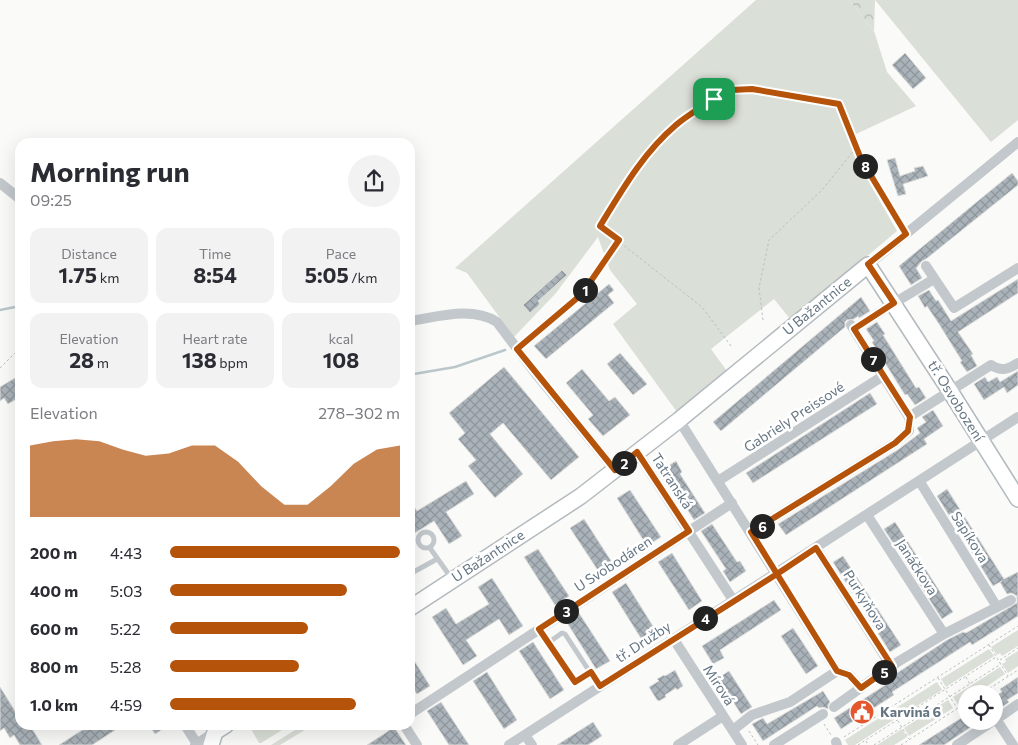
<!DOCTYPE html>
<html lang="en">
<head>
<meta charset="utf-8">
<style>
  :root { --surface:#fff; --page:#f2f2f3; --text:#2b2b33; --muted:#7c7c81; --accent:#b45309 }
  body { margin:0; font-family:Commissioner,sans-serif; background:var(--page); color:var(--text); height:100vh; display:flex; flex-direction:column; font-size:19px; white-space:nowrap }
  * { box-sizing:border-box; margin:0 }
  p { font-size:16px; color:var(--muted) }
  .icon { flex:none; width:28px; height:28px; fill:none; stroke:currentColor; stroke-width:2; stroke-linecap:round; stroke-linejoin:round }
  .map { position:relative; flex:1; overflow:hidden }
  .drawer { position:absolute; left:15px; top:138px; width:400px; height:592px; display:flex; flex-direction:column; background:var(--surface); border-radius:15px; box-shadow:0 5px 20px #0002 }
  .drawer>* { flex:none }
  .controls { position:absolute; left:958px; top:685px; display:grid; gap:10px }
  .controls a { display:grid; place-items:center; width:45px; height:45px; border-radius:50%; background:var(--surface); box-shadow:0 5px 20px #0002; font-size:25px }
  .pin { position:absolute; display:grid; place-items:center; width:42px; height:42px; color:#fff; margin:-21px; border-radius:10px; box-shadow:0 2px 8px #0006 }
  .km { position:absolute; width:25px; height:25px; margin:-12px; border-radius:50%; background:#222; color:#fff; font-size:14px; line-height:25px; text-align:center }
  .round { display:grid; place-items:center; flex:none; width:52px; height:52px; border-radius:26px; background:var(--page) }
  .head { display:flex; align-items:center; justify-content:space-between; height:85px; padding:0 15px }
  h1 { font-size:28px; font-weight:700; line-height:38px }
  .metrics { display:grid; grid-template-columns:repeat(3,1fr); gap:8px; height:85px; padding:5px 15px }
  .metrics div { display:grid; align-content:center; border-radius:12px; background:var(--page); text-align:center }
  .metrics b { font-size:21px; font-weight:700 }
  .metrics small { font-size:14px; font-weight:400 }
  .metrics p { font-size:14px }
  .chart { height:140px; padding:10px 15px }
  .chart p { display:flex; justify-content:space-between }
  .chart svg { width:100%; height:90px; margin-top:5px; fill:var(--accent); opacity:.7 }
  ul { padding:0 15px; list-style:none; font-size:16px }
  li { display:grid; grid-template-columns:80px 60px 1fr; align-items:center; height:38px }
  li i { height:12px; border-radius:6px; background:var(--accent) }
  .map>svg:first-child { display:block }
</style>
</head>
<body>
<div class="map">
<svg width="1018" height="745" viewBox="0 0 1018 745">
  <defs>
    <pattern id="forest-crowns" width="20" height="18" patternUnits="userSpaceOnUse" patternTransform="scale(1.25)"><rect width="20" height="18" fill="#dadfd7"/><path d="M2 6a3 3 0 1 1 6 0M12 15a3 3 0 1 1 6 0" fill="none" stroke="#b4b9b4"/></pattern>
    <pattern id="building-cross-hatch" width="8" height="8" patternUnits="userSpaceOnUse" patternTransform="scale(1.25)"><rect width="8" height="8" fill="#aab3b9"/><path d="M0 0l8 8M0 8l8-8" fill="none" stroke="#8e969c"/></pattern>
  </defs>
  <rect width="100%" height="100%" fill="#fafaf8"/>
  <!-- green -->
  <path fill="#dadfd7" d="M756 0H849L874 31 887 72 916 106 854 135 866 177 897 231 791 320 774 299 711 349 727 371 677 412 613 324 637 304 610 270 598 237 556 293 514 337 467 273 455 268Z
    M875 0H1018V120L991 142Z
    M1018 630V646L1002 656 1000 653 997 655 991 647Z
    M989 649 994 656 946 687 941 679Z
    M1018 651V666L1008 673 1002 664 1006 662 1005 659Z
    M1000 667 1005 674 975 694H966V699L958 705 953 697Z
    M937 682 942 690 898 718 893 710Z
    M948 700 953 708 909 736 904 728Z
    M890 711 895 719 855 745H848L845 740Z
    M254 725H287V727L261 743H259L251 729Z
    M303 725H313L280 745H271Z
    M902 729 907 737 894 745H877Z"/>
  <!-- forest -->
  <path fill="url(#forest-crowns)" d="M849 0H875L874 31Z"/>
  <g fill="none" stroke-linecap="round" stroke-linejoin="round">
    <!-- stream -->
    <path stroke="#bbc7cb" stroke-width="2.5" d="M0 310 20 306
      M410 372 414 374 455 367 505 350"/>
  </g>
  <!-- building -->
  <path fill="url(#building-cross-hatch)" stroke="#dcdcda" d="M905 53 926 78 913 89 892 65Z
    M895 158 900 176 915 171 914 168 923 166 928 176 903 184 906 194 898 196 887 160Z
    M1012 173 1018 181V185L926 259 922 261 916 268 922 278 911 285 899 266Z
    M562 270 567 275 538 301 540 304 530 313 523 305Z
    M1018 279V293L958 332 973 354 971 355 977 366 967 372 960 362 962 361 939 324 927 306 925 308 918 296 929 290 936 301 938 300 951 321Z
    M609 284 614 290 608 295 614 303 546 359 534 346Z
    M861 297 870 311 859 318 858 316 854 319 847 320 845 322V327L721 431 713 422Z
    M877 322 885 334 883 335 916 388 919 387 926 398 915 405 907 394 905 395 872 342 874 341 866 329Z
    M620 353 647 384 633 395 607 364Z
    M504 367 579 457 551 480 503 423 490 434 523 474 495 498 468 466 476 460 458 439 465 433 449 413Z
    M582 369 609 401 615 397 630 415 603 436 588 419 593 415 566 383Z
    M1018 371V385L1007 393 1004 387 984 400 974 384 985 377 988 382 997 377 1000 382Z
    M20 375V397L8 404 4 398 0 401V387Z
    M870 393 877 404 753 483 746 473Z
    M933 410 943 426 924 439 927 444 786 535 778 524 899 449 920 433 917 428 926 422 922 417Z
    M676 461 682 472 680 474 705 513 694 520 669 481 666 483 659 472Z
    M466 481 474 494 446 512 462 536 449 544 434 521 410 536V511L415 508 417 511Z
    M947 489 1004 579 1018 572V616L972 645 970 642 892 692 894 695 841 729 834 718 887 684 885 681 947 640 963 632 966 633 1017 603V596L1012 593 1007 594 1000 582 1002 581 993 586 937 496Z
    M630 490 661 537 647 546 617 498Z
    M584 519 615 567 601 575 570 528Z
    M895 522 953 612 942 619 884 529Z
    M712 524 737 562 740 561 746 571 730 582 723 571 726 569 701 531Z
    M538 549 569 596 555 605 524 557Z
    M672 553 702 601 689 610 658 562Z
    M843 556 901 645 890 652 833 562Z
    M492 578 523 626 509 635 499 619 466 640 477 656 463 665 432 617 446 608 456 624 489 604 478 587Z
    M626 583 656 631 642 640 612 592Z
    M774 600 781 610 720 650 724 658 713 664 702 646Z
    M579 613 610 661 596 669 566 621Z
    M793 628 818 666 806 674 781 636Z
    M533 642 564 690 550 699 519 651Z
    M410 654 430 686 417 694 410 684Z
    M675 670 683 686 677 690 676 688 665 695 666 697 659 701 657 700 649 687 659 681 657 679 664 675 665 676Z
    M729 671 752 707 741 714 718 678Z
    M487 672 517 720 504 729 473 681Z
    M1018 677V693L1007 700 1009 702 994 713V697L1002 692 1000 689Z
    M0 687 20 719V725H23L26 729 31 727 42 745H20L14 735 10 738 4 728 0 731Z
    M823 691 830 702 828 705V709L823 707 819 708 817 706 763 741 752 724 763 718 767 724Z
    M441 702 469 745H449L427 711Z
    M966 715V721H980L944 745H919Z
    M593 722 602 736 588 745H557Z
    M86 725H123L92 745H59L87 727Z
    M149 725H169L155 734Z
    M394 727 406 745H367L384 734Z"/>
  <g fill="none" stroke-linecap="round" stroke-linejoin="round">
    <defs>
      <path id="secondary" d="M410 608 581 496 679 420 868 265 950 391 1018 499
        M211 745 215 732 226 725"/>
    </defs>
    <!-- secondary casing -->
    <use href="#secondary" stroke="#b3babf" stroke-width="18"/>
    <!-- path -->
    <path stroke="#bbbfc2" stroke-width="1" stroke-dasharray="2.5 2.5" stroke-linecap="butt" d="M763 320 759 288 769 240 822 190 855 149
      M525 342 582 294 618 242
      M731 346 702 307 599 226C622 190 643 150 678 123 686 117 695 112 703 106 712 101 723 92 733 90 768 85 805 98 839 104L861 159 900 225
      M0 368 20 348
      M989 645 1008 676
      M1000 660 1018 648
      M966 677 970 684
      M938 678 957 708
      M981 694 1018 670
      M919 707 924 714
      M890 708 909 739
      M824 724 831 735
      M749 731 758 745
      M844 737 1018 626
      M866 741 868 745
      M858 745 996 657
      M874 745 1001 664
      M901 745 966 703"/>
    <!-- lane -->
    <path stroke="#c3c8cc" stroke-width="5" d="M418 540a8 8 0 1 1 16 0a8 8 0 1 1-16 0Z
      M430 548 452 579
      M410 574 437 559
      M539 630 575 682 591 673
      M548 643 562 633 565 634 599 686"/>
    <!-- street -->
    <path stroke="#c3c8cc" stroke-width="10" d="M0 183 20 199
      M868 265 1018 142
      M926 266 954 308 1018 268
      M410 321C438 317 471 306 497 322L536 374 615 470
      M851 325 909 417
      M854 329 894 303 934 279
      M909 417 991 365C1002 372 1008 369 1018 363
      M679 420 837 671
      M637 452 733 600
      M718 481 883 376
      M920 482 997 607
      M867 515 944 634
      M751 532 895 443 909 431V417
      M816 548 891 666
      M673 638 742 745
      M837 671 849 675 861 688
      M834 707 891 666 944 634 1011 600
      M410 714 732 503
      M996 719 1013 745
      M994 721 1018 704
      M185 725 197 744
      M404 725 417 745
      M733 730 752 715 790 702 837 671
      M525 735 532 745
      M836 742 837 745
      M195 745 215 732
      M509 745 1018 417
      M678 745 723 716
      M774 745 823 714
      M957 745 993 721"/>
    <!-- secondary -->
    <use href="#secondary" stroke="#fff" stroke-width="15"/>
  </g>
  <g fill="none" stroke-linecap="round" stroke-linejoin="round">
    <defs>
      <path id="route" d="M714 99C701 108 687 115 676 125 643 153 622 190 600 226L619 240 582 294 517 349 615 470 637 452 689 531 539 629 575 682 591 672 600 686 777 574 837 671 849 675 861 688 892 666 816 548 777 574 751 532 895 443 908 431 910 417 854 329 894 303 868 264 906 234 861 159 839 104 752 89 731 90 714 99"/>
    </defs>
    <!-- route casing -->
    <use href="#route" stroke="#fff" stroke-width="10"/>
    <!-- route -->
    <use href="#route" stroke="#b45309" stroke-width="6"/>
  </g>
  <!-- icons -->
  <defs>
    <symbol id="civic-disc" viewBox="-11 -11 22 22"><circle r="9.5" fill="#e4572e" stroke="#fff"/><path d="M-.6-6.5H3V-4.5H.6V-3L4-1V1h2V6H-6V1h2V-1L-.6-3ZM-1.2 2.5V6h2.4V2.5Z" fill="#fff"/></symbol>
  </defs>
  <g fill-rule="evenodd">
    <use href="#civic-disc" x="848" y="698" width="28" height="28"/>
  </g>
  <g text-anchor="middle" stroke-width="5" stroke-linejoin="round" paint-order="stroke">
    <!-- street labels -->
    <g font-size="14" fill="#657683" stroke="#fff">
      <text transform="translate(817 306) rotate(-39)" y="5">U Bažantnice</text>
      <text transform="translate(956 401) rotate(58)" y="5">tř. Osvobození</text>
      <text transform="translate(794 417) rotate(-33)" y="5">Gabriely Preissové</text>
      <text transform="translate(672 481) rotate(57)" y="5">Tatranská</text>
      <text transform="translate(970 537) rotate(58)" y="5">Sapíkova</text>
      <text transform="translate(488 556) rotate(-33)" y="5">U Bažantnice</text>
      <text transform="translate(613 564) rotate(-33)" y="5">U Svobodáren</text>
      <text transform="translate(917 567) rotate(57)" y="5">Janáčkova</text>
      <text transform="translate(865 600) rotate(58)" y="5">Purkyňova</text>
      <text transform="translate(643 642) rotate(-33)" y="5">tř. Družby</text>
      <text transform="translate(719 685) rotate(57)" y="5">Mírová</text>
    </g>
    <!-- poi labels -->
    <g font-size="14" font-weight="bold" fill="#657683" stroke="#fff" text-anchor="start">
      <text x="880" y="717">Karviná 6</text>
    </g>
  </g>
</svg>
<div class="controls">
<a><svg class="icon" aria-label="locate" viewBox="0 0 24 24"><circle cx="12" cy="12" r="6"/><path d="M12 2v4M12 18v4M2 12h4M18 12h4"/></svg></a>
</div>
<div class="pin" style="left:714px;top:99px;background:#1e9e55"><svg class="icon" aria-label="arrive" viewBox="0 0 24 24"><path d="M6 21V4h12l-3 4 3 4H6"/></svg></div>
<b class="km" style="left:585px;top:290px">1</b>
<b class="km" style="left:624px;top:463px">2</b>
<b class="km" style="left:566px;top:611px">3</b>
<b class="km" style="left:705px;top:618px">4</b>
<b class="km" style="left:884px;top:672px">5</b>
<b class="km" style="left:762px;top:526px">6</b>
<b class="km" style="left:873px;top:359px">7</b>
<b class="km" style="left:865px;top:166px">8</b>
<section class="drawer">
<div class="head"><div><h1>Morning run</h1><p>09:25</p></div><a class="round"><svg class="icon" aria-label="share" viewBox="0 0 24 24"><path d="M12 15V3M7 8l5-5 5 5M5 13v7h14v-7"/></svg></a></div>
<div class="metrics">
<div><p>Distance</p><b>1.75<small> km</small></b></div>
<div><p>Time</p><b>8:54</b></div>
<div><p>Pace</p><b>5:05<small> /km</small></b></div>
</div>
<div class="metrics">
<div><p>Elevation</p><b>28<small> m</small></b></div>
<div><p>Heart rate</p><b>138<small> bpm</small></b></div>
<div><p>kcal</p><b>108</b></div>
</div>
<div class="chart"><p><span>Elevation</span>278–302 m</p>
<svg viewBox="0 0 160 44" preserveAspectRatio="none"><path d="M0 44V9L10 7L20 6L30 7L40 11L50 14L60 13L70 9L80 9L90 17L100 29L110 38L120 38L130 29L140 18L150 11L160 9V44z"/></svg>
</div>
<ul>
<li><b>200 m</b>4:43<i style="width:100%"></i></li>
<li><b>400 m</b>5:03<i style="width:77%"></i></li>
<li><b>600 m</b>5:22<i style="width:60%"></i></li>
<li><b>800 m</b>5:28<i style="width:56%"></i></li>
<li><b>1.0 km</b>4:59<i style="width:81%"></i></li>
</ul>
</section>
</div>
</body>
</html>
